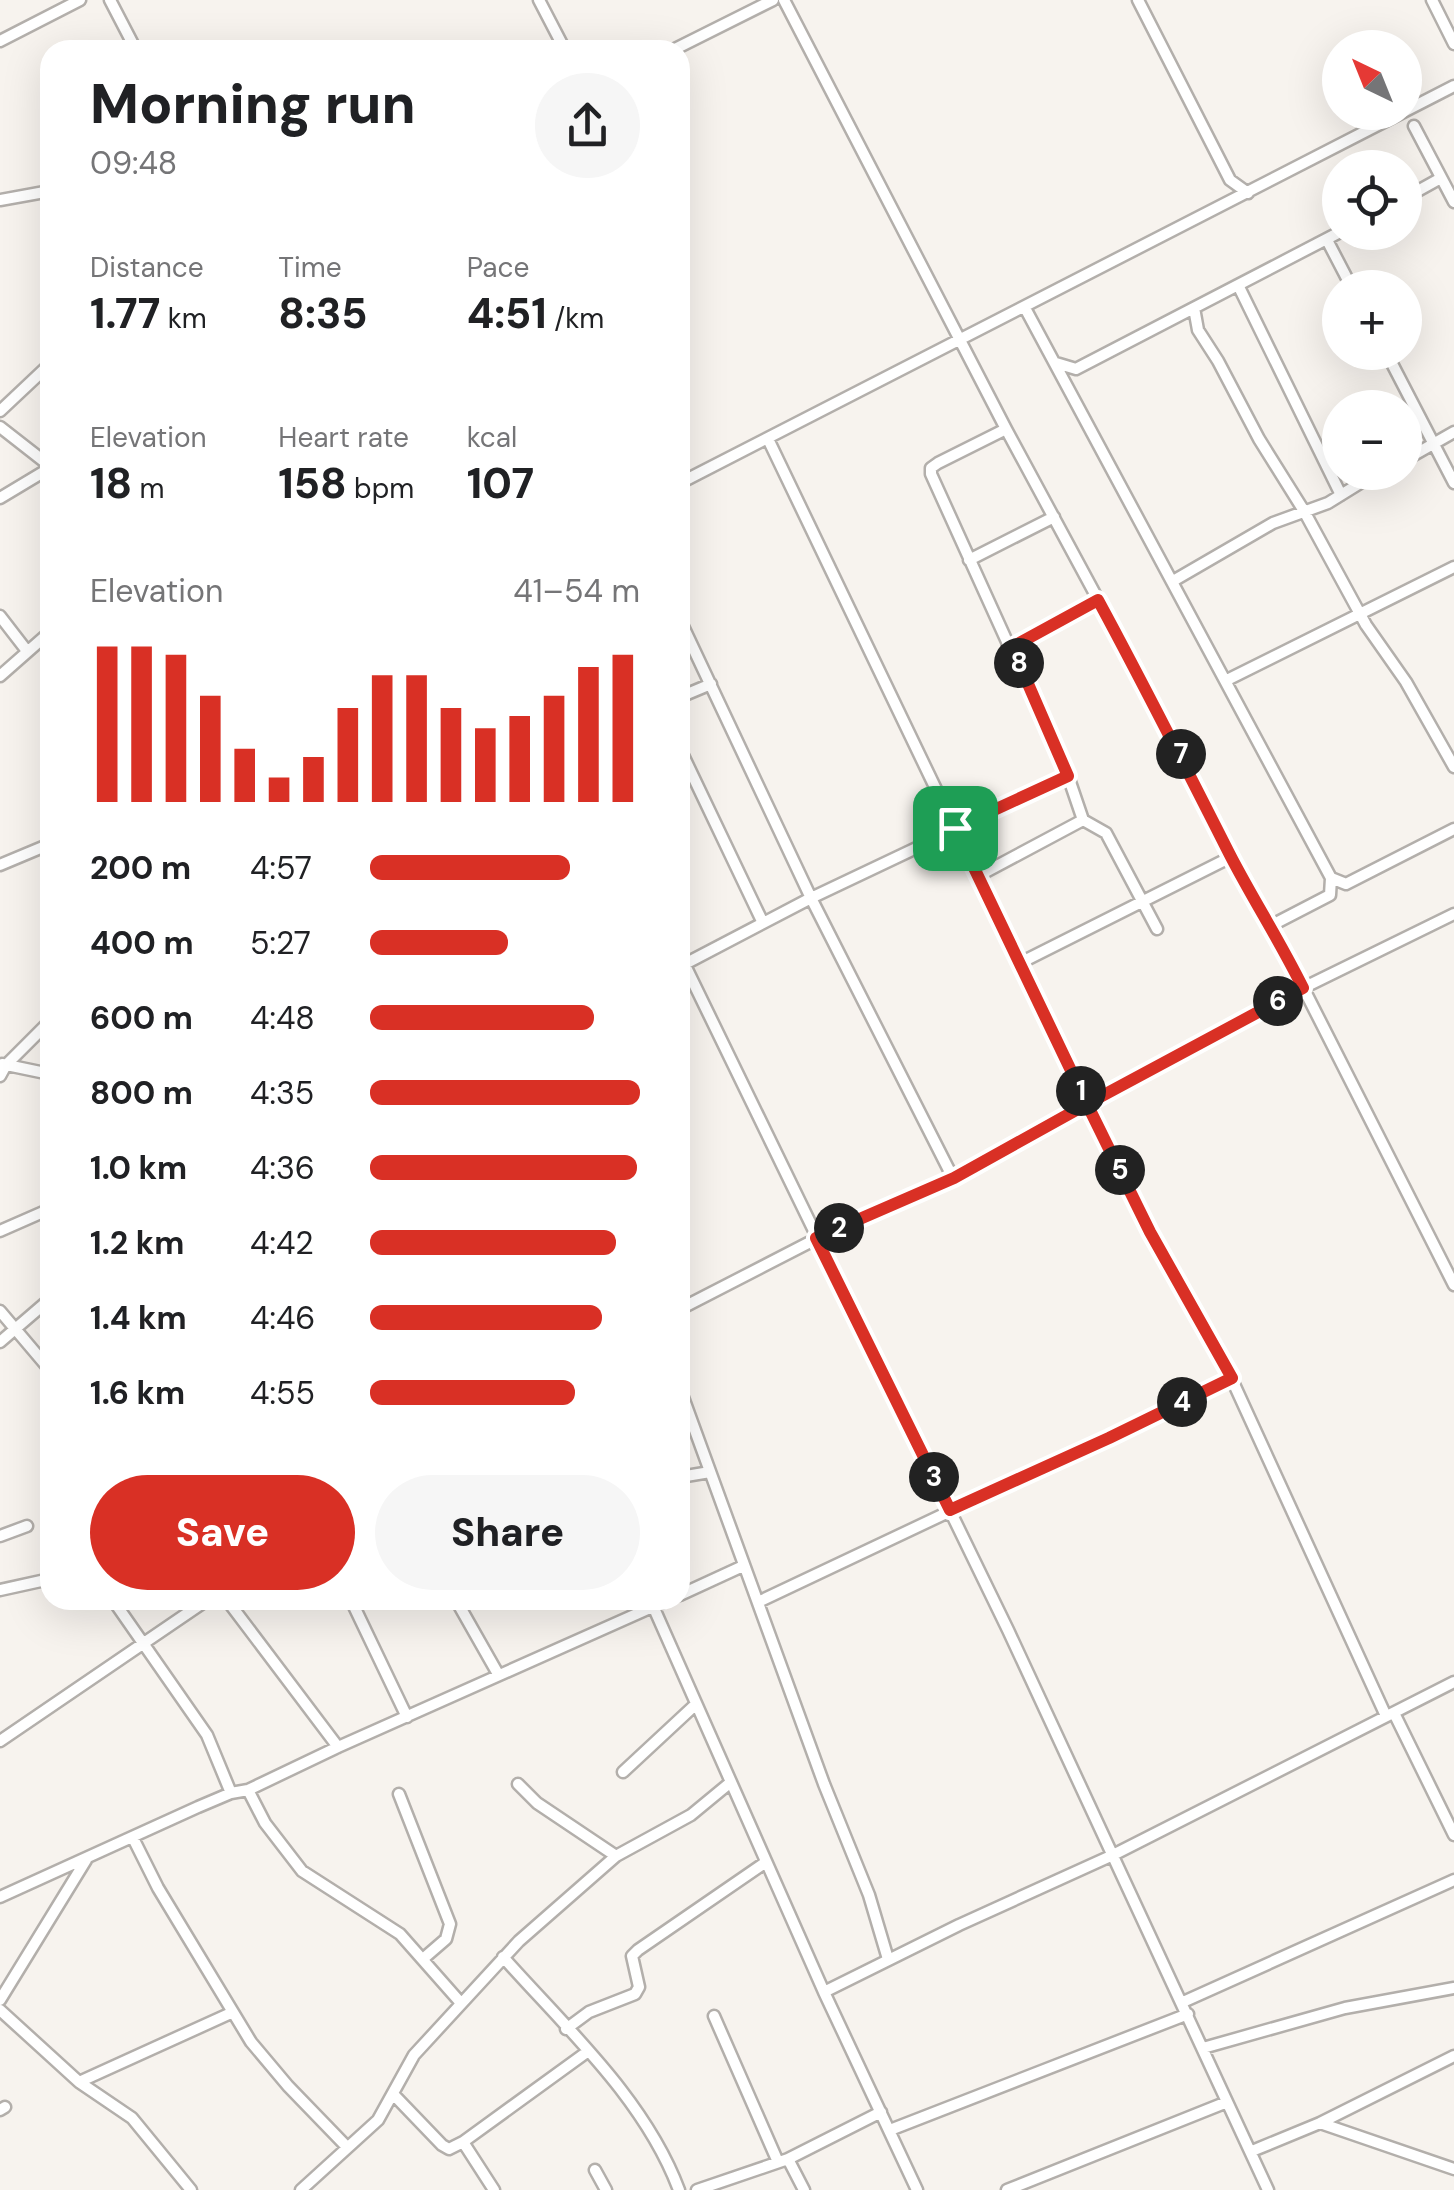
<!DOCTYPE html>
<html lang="en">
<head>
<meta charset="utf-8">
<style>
  :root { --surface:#fff; --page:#f6f6f6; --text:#202124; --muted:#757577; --accent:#d93025 }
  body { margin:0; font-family:"DM Sans",sans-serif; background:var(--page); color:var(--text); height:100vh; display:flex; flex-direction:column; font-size:38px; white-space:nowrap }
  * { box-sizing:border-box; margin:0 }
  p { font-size:32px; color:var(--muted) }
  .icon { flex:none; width:55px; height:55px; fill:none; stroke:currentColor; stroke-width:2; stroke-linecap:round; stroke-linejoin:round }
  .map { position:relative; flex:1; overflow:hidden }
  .panel { position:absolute; left:40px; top:40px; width:650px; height:1570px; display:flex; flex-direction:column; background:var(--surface); border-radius:30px; box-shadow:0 10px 40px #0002 }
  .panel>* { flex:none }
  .needle { width:65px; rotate:317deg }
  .buttons { position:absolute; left:1322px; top:30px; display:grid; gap:20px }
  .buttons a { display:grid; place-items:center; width:100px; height:100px; border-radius:50%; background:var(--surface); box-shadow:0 10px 40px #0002; font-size:50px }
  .pin { position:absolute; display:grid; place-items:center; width:85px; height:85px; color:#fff; margin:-42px; border-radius:20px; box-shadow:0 5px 15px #0006 }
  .km { position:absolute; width:50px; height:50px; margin:-25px; border-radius:50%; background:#222; color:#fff; font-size:28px; line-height:50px; text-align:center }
  .round { display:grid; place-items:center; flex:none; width:105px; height:105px; border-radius:52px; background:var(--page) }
  .head { display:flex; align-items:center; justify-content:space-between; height:170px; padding:0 50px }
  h1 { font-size:55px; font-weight:800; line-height:75px }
  .metrics { display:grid; grid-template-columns:repeat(3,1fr); gap:15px; height:170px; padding:10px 50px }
  .metrics div { display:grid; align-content:center }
  .metrics b { font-size:42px; font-weight:800 }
  .metrics small { font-size:28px; font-weight:400 }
  .metrics p { font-size:28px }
  .chart { height:280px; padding:20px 50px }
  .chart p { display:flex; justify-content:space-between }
  .chart svg { width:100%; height:180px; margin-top:10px; stroke:var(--accent); stroke-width:6 }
  .button { display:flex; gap:20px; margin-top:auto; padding:20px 50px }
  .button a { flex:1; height:115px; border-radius:60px; background:var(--accent); color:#fff; font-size:40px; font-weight:800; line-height:115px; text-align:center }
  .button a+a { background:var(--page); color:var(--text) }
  ul { padding:0 50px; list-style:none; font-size:32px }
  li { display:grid; grid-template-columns:160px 120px 1fr; align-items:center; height:75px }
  li i { height:25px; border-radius:12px; background:var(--accent) }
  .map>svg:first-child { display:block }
</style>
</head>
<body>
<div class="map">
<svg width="1454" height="2190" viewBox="0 0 1454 2190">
  <rect width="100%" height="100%" fill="#f7f3ee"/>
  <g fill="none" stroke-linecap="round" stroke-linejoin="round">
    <defs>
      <path id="minor" d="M110 0 136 50
        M539 0 565 50
        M784 0 1006 429 1170 733 1231 857 1275 932 1454 1285
        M1138 0 1230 180 1248 193
        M1432 0 1454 44
        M0 41 80 0
        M673 50 773 0
        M1414 126 1454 202
        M1405 198 1441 178
        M0 200 50 191
        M1327 240 1352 288
        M1238 285 1341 495
        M1025 308 1331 878
        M1194 308 1198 330 1218 361 1259 439 1304 511 1366 625 1406 682 1454 767
        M1386 352 1454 483
        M1056 363 1076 369 1340 232
        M0 411 50 364
        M0 427 50 466
        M1006 429 938 463 931 468V474L1068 776 1083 820 1106 833 1157 929
        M768 439 1087 1104 1150 1232 1217 1347 1386 1716
        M1405 460 1454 432
        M680 483 1454 86
        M0 498 50 468
        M969 560 1054 517
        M1173 581 1273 523 1328 503 1378 472
        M0 616 27 651
        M680 620 811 898 953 1178
        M1012 647 1098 600
        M0 676 50 632
        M1227 680 1454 567
        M680 697 711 684
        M680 749 763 923
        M0 865 50 844
        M978 876 1083 820
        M1272 925 1330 895 1331 878 1346 884 1454 829
        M680 955 1008 1630 1268 2190
        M1020 963 1231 857
        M681 966 811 898 1068 776
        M2 1064 50 1074
        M0 1076 6 1065 50 1021
        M0 1231 50 1209
        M680 1309 816 1239 953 1178 1303 988 1454 914
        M0 1311 50 1370
        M0 1342 50 1299
        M680 1389 824 1784 869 1895 888 1959
        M680 1477 710 1472
        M0 1536 27 1526
        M0 1590 50 1579
        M680 1595 743 1566
        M113 1600 207 1735 231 1793
        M227 1600 338 1747
        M351 1600 407 1717
        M456 1600 498 1674
        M758 1602 1232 1378
        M653 1606 824 1992
        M1394 1713 1454 1835
        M0 1741 207 1600
        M623 1772 694 1706
        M518 1784 537 1803 616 1856
        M248 1790 265 1823 302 1871 400 1934 460 2002
        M399 1794 450 1924 446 1939 424 1958
        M133 1838 158 1888 251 2042 288 2086 347 2147
        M0 1897 198 1807 231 1793 248 1790 338 1747 668 1600
        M503 1957C566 2028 645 2099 679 2190
        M0 2000 86 1860
        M1183 2002 1454 1880
        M0 2010 79 2082 132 2118 191 2190
        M714 2016 778 2162
        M566 2029 589 2012 635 1994 639 1987 632 1956 638 1950 766 1862
        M1203 2048 1345 2008 1454 1988
        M79 2082 231 2013
        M393 2094 442 2145 449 2149 463 2142 587 2052
        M0 2110 5 2107
        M1320 2123 1454 2169
        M890 2130 1188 2014
        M463 2142 494 2190
        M1252 2151 1320 2123 1454 2056
        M788 2159 804 2190
        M595 2170 606 2190
        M301 2190 378 2120 414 2055 519 1941 616 1856 691 1815 731 1782
        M697 2190 788 2159 881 2112
        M917 2190 824 1992 959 1925 1113 1855 1454 1682
        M1007 2190 1227 2102"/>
    </defs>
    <!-- minor casing -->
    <use href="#minor" stroke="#b3afab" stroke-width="15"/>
    <!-- minor -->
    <use href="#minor" stroke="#fff" stroke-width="10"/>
  </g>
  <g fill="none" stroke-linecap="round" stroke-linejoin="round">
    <defs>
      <path id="route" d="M955 828 1087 1104 954 1178 816 1238 950 1510 1109 1438 1232 1378 1150 1232 1087 1104 1303 988C1280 941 1252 898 1229 853 1186 768 1143 683 1098 600L1012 647 1068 776 955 828"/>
    </defs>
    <!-- route casing -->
    <use href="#route" stroke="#fff" stroke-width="20"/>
    <!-- route -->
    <use href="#route" stroke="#d93025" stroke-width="12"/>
  </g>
</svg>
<div class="buttons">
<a><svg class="needle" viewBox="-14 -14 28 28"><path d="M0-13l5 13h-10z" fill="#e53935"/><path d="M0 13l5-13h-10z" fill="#757577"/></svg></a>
<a><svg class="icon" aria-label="locate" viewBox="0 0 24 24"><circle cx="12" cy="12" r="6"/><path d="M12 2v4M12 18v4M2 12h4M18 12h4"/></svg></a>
<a>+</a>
<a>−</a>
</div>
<div class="pin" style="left:955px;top:828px;background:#1e9e55"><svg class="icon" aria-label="arrive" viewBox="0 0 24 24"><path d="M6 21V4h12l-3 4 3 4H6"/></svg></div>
<b class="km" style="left:1081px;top:1091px">1</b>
<b class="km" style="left:839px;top:1228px">2</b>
<b class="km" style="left:934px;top:1477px">3</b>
<b class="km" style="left:1182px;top:1402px">4</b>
<b class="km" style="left:1120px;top:1170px">5</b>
<b class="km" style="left:1278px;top:1001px">6</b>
<b class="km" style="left:1181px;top:754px">7</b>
<b class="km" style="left:1019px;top:663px">8</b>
<section class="panel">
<div class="head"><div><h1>Morning run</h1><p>09:48</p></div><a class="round"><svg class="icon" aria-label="share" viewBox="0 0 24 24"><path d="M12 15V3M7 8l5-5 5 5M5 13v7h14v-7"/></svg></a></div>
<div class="metrics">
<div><p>Distance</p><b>1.77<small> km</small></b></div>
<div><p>Time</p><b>8:35</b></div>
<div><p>Pace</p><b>4:51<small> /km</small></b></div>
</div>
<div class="metrics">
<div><p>Elevation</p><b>18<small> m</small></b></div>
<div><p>Heart rate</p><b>158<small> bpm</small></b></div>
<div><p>kcal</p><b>107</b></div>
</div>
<div class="chart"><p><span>Elevation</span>41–54 m</p>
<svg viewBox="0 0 160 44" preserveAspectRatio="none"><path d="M5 44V6M15 44V6M25 44V8M35 44V18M45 44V31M55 44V38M65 44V33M75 44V21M85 44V13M95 44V13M105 44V21M115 44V26M125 44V23M135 44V18M145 44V11M155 44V8"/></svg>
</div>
<ul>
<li><b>200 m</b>4:57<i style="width:74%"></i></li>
<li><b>400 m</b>5:27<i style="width:51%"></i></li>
<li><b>600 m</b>4:48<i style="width:83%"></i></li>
<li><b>800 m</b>4:35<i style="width:100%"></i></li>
<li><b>1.0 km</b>4:36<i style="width:99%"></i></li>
<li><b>1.2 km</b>4:42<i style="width:91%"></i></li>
<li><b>1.4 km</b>4:46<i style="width:86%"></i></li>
<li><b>1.6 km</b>4:55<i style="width:76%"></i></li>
</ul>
<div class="button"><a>Save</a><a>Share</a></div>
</section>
</div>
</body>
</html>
